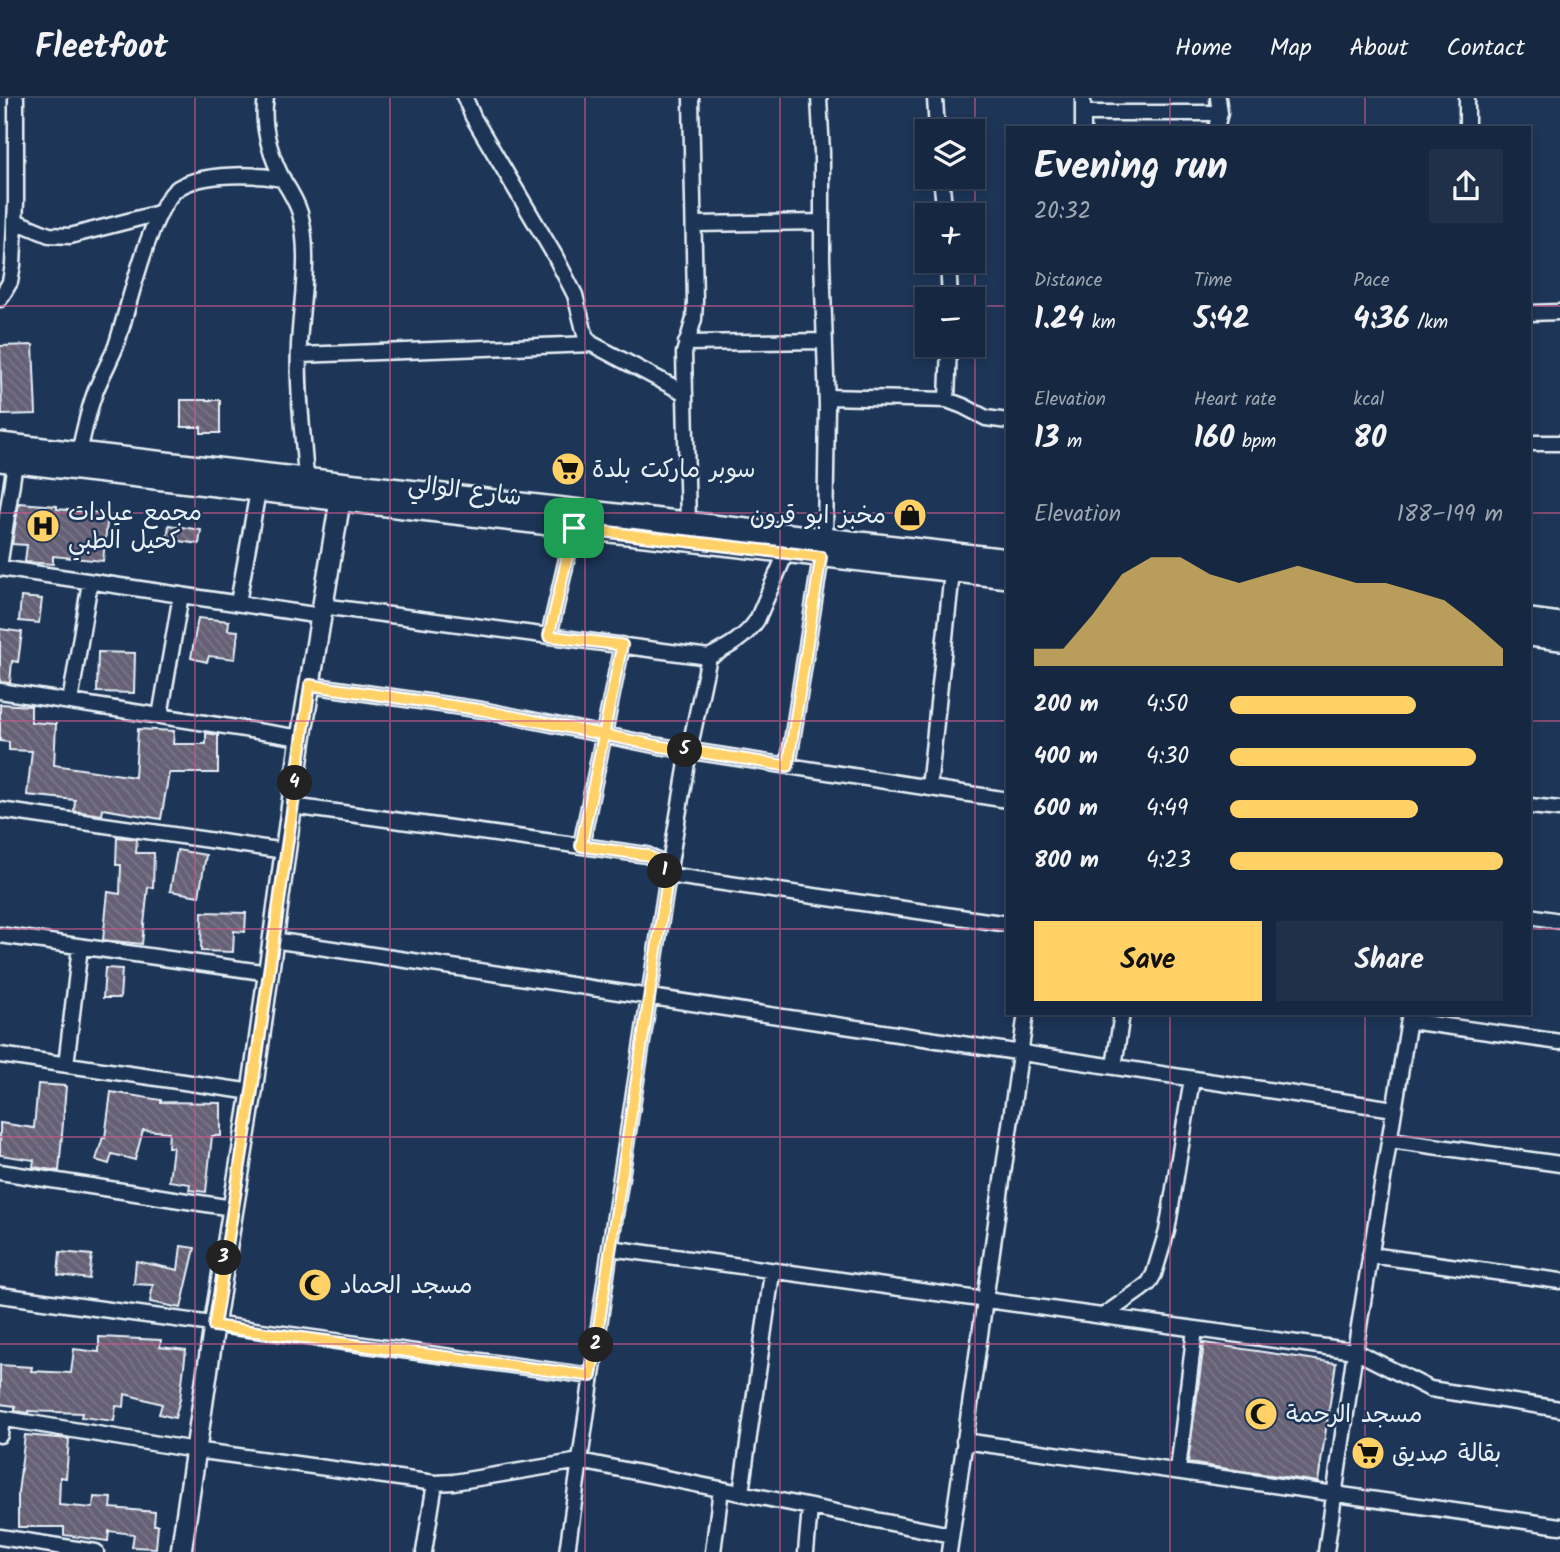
<!DOCTYPE html>
<html lang="en">
<head>
<meta charset="utf-8">
<style>
  :root { --surface:#162841; --page:#1f3048; --text:#f1f3f6; --muted:#9ea6b1; --line:#35445a; --accent:#ffd166 }
  body { margin:0; font-family:Kalam,"Playpen Sans Arabic",sans-serif; background:var(--page); color:var(--text); height:100vh; display:flex; flex-direction:column; font-size:26px; white-space:nowrap }
  * { box-sizing:border-box; margin:0 }
  p { font-size:23px; color:var(--muted) }
  .icon { flex:none; width:38px; height:38px; fill:none; stroke:currentColor; stroke-width:2; stroke-linecap:round; stroke-linejoin:round }
  .map { position:relative; flex:1; overflow:hidden }
  .drawer { position:absolute; left:1006px; top:28px; width:525px; height:889px; display:flex; flex-direction:column; background:var(--surface); border-radius:0px; box-shadow:0 4px 10px #0003,0 0 0 2px var(--line) }
  .drawer>* { flex:none }
  .tools { position:absolute; left:915px; top:21px; display:grid; gap:14px }
  .tools a { display:grid; place-items:center; width:70px; height:70px; border-radius:0px; background:var(--surface); box-shadow:0 4px 10px #0003,0 0 0 2px var(--line); font-size:35px }
  .pin { position:absolute; display:grid; place-items:center; width:60px; height:60px; color:#fff; margin:-30px; border-radius:14px; box-shadow:0 4px 10px #0006 }
  .km { position:absolute; width:35px; height:35px; margin:-18px; border-radius:50%; background:#222; color:#fff; font-size:19px; line-height:35px; text-align:center }
  .round { display:grid; place-items:center; flex:none; width:74px; height:74px; border-radius:0px; background:var(--page) }
  .head { display:flex; align-items:center; justify-content:space-between; height:119px; padding:0 28px }
  h1 { font-size:38px; font-weight:700; line-height:52px }
  .stats { display:grid; grid-template-columns:repeat(3,1fr); gap:10px; height:119px; padding:7px 28px }
  .stats div { display:grid; align-content:center }
  .stats b { font-size:30px; font-weight:700 }
  .stats small { font-size:19px; font-weight:400 }
  .stats p { font-size:19px }
  .chart { height:196px; padding:14px 28px }
  .chart p { display:flex; justify-content:space-between }
  .chart svg { width:100%; height:126px; margin-top:7px; fill:var(--accent); opacity:.7 }
  .action { display:flex; gap:14px; margin-top:auto; padding:14px 28px }
  .action a { flex:1; height:80px; border-radius:0px; background:var(--accent); color:#111; font-size:28px; font-weight:700; line-height:80px; text-align:center }
  .action a+a { background:var(--page); color:var(--text) }
  ul { padding:0 28px; list-style:none; font-size:23px }
  li { display:grid; grid-template-columns:112px 84px 1fr; align-items:center; height:52px }
  li i { height:18px; border-radius:9px; background:var(--accent) }
  header { display:flex; align-items:center; gap:42px; box-sizing:border-box; height:98px; padding:0 35px; background:var(--surface); border-bottom:2px solid var(--line) }
  header strong { font-size:33px }
  nav { display:flex; gap:38px; margin-inline-start:auto; font-size:24px }
  .map>svg:first-child { display:block }
</style>
</head>
<body>
<header>
<strong>Fleetfoot</strong>
<nav><a>Home</a><a>Map</a><a>About</a><a>Contact</a></nav>
</header>
<div class="map">
<svg width="1560" height="1454" viewBox="0 0 1560 1454">
  <defs>
    <pattern id="building-back-hatch" width="6" height="6" patternUnits="userSpaceOnUse" patternTransform="scale(1.75)"><rect width="6" height="6" fill="#656074"/><path d="M-1 5l2 2M0 0l6 6M5-1l2 2" fill="none" stroke="#7b7789"/></pattern>
  </defs>
  <rect width="100%" height="100%" fill="#1d3557"/>
  <filter id="ink" filterUnits="userSpaceOnUse"><feTurbulence type="fractalNoise" baseFrequency=".0143" numOctaves="2"/><feDisplacementMap in="SourceGraphic" scale="14" xChannelSelector="R" yChannelSelector="G"/><feConvolveMatrix kernelMatrix="1 2 1 2 8 2 1 2 1" color-interpolation-filters="sRGB"/></filter>
  <g filter="url(#ink)">
    <!-- building -->
    <path fill="url(#building-back-hatch)" stroke="#e8f1f8" stroke-width="2" d="M33 247 36 316 2 317 0 248Z
      M181 302H220V335H201V329H181Z
      M19 405 57 408V411L108 416 103 463 53 458V466L25 464 27 447 12 446Z
      M169 427 201 432 199 446 167 441Z
      M21 499 42 501 39 525 19 523Z
      M198 520 229 523 228 532 238 533 235 561 209 558 207 564 191 560Z
      M0 531 22 534 18 564 12 563 10 585 0 584Z
      M98 554 135 555 134 595 97 594Z
      M0 606 31 608V624L56 626 54 667 135 679 138 631 174 633 173 646H206V635L218 637V675H169L161 721 103 711 102 717 74 713 75 702 27 697 32 653 9 652V644L0 643Z
      M117 739 137 741 136 755H154L153 790 148 789 142 846 103 842 108 794 120 796 121 767H116Z
      M177 752 206 757 199 798 170 793Z
      M202 814 246 815 245 834 234 833 233 854 201 853Z
      M105 870 122 871 120 900H103Z
      M38 986 66 988 59 1073 33 1069 34 1062 0 1057V1025L34 1030Z
      M111 994 161 1002V1004L221 1005V1038H212L206 1094 189 1092 190 1086 169 1083 173 1049H168L169 1034 143 1032 135 1062 112 1056 109 1066 96 1062 103 1039 105 1040Z
      M181 1148 195 1150 181 1210 150 1204 153 1187 134 1186 136 1163 178 1172Z
      M60 1154 92 1157 89 1181 58 1177Z
      M99 1239 161 1242 160 1249 186 1252 180 1301 175 1320 159 1316 162 1306 125 1296 124 1309 116 1308 114 1323 81 1319 82 1315 28 1313V1315L15 1313V1308L0 1306V1267L32 1269 31 1273 71 1275 74 1251 99 1254Z
      M1204 1245 1336 1265 1318 1384 1188 1365Z
      M25 1337 69 1341 66 1380 60 1379 59 1407 93 1410 94 1399 112 1400 111 1410 155 1414 154 1427H158L156 1450 132 1449 134 1436 109 1433 108 1443 64 1437V1429H18V1395Z"/>
    <g fill="none" stroke-linecap="round" stroke-linejoin="round">
      <defs>
        <path id="street" d="M266 0C261 27 271 58 283 82 290 93 296 102 300 115 311 158 301 204 299 247 297 291 303 336 306 380
          M465 0 473 19 555 158 575 197 586 240 592 246 685 295
          M819 0 822 54V161L827 308 825 441
          M935 0 937 33
          M1083 0V30
          M1467 0V30
          M1083 15H1220
          M1216 30 1220 15 1218 0
          M941 79 945 117
          M15 123 49 137 70 138 159 115
          M694 126 822 124
          M948 163 950 201
          M0 201 10 184 13 167 16 104V0
          M1530 215 1560 214
          M686 245 825 243
          M299 257 592 246
          M827 299 947 302 963 308 986 320 1008 323
          M947 302 949 247
          M1530 345H1560
          M79 354C84 334 88 312 96 292 102 277 110 263 116 248 128 213 150 110 178 90 203 74 255 76 283 81
          M688 425 684 255 694 221 695 203 691 0
          M0 463 15 365
          M0 470 321 518
          M238 505 258 393
          M322 508 709 559C728 549 745 540 757 522L786 455
          M549 538 574 430
          M310 587 482 612 659 648 1008 702
          M0 593 301 640
          M70 604 90 484
          M160 618 181 497
          M788 668 821 459
          M929 690 952 474
          M292 708 647 757 659 764 668 777 1008 826
          M1530 708 1560 711
          M0 712 285 753
          M581 748 622 547
          M1530 818 1560 823
          M0 837 269 875
          M273 842 1394 1011
          M1409 923 1560 944
          M0 957 252 994
          M66 967 80 849
          M1114 969 1122 915
          M1390 1042 1560 1066
          M0 1074 232 1110
          M610 1150 1355 1253 1430 1291 1560 1311
          M1370 1157 1560 1183
          M0 1197 591 1278
          M1103 1218 1140 1192 1149 1185 1154 1176 1167 1133 1192 981
          M0 1320 195 1352 435 1385 454 1384 580 1363 951 1437
          M0 1337 2 1321
          M964 1343 1560 1428
          M1178 1372 1195 1231
          M741 1395 772 1175
          M0 1439 96 1454
          M424 1454 435 1385
          M567 1454 610 1150 668 777 689 653 709 559
          M713 1454 721 1391
          M806 1454 810 1410
          M949 1454 1026 915
          M1326 1454 1355 1253 1410 915"/>
        <path id="secondary" d="M0 345 1008 461
          M0 363C336 404 672 440 1008 480
          M1530 521 1560 525
          M1530 538 1560 542
          M181 1454 214 1228 252 994 301 640 343 385"/>
      </defs>
      <!-- street casing -->
      <use href="#street" stroke="#e8f1f8" stroke-width="19"/>
      <!-- secondary casing -->
      <use href="#secondary" stroke="#e8f1f8" stroke-width="24"/>
      <!-- street -->
      <use href="#street" stroke="#1d3557" stroke-width="14"/>
      <!-- secondary -->
      <use href="#secondary" stroke="#1d3557" stroke-width="19"/>
    </g>
  </g>
  <g fill="none" stroke-linecap="round" stroke-linejoin="round" filter="url(#ink)">
    <defs>
      <path id="route" d="M574 430 549 538 622 547 581 748 647 757 659 764 668 777 591 1278 214 1228 252 993 310 587 482 612 659 648 788 668 821 459 574 430"/>
    </defs>
    <!-- route casing -->
    <use href="#route" stroke="#fff" stroke-width="14"/>
    <!-- route -->
    <use href="#route" stroke="#ffd166" stroke-width="9"/>
  </g>
  <!-- grid -->
  <path fill="none" stroke="#cd598a" stroke-width="2" stroke-opacity="0.55" d="M195 0V1454M390 0V1454M585 0V1454M780 0V1454M975 0V1454M1170 0V30M1365 0V30M0 208H928M973 208H1008M1530 208H1560M0 415H1008M1530 415H1560M0 623H1008M1530 623H1560M0 831H1008M1530 831H1560M1170 915V1454M1365 915V1454M0 1039H1560M0 1246H1560"/>
  <!-- icons -->
  <defs>
    <symbol id="supermarket-disc" viewBox="-11 -11 22 22"><circle r="9.5" fill="#ffd166" stroke="#1d3557"/><path d="M-6-5.5h2.5l.6 2H6L4.5 2H-2.5L-4.4-4H-6ZM-1.5 3.2a1.3 1.3 0 1 0 .1 0ZM3 3.2a1.3 1.3 0 1 0 .1 0Z" fill="#111"/></symbol>
    <symbol id="shop-disc" viewBox="-11 -11 22 22"><circle r="9.5" fill="#ffd166" stroke="#1d3557"/><path d="M-5-2.5h2.3a2.7 3.5 0 0 1 5.4 0H5L5.5 6h-11ZM-1.5-2.5h3a1.5 2.3 0 0 0-3 0Z" fill="#111"/></symbol>
    <symbol id="hospital-disc" viewBox="-11 -11 22 22"><circle r="9.5" fill="#ffd166" stroke="#1d3557"/><path d="M-5-5h3v3.5h4V-5h3V5h-3V1.5h-4V5h-3Z" fill="#111"/></symbol>
    <symbol id="mosque-disc" viewBox="-11 -11 22 22"><circle r="9.5" fill="#ffd166" stroke="#1d3557"/><path d="M3.5-4.9A6 6 0 1 0 3.5 4.9A5 5 0 1 1 3.5-4.9Z" fill="#111"/></symbol>
  </defs>
  <g fill-rule="evenodd">
    <use href="#supermarket-disc" x="549" y="352" width="38" height="38"/>
    <use href="#shop-disc" x="891" y="398" width="38" height="38"/>
    <use href="#hospital-disc" x="24" y="409" width="38" height="38"/>
    <use href="#mosque-disc" x="296" y="1168" width="38" height="38"/>
    <use href="#mosque-disc" x="1242" y="1297" width="38" height="38"/>
    <use href="#supermarket-disc" x="1349" y="1336" width="38" height="38"/>
  </g>
  <g text-anchor="middle" stroke-width="5" stroke-linejoin="round" paint-order="stroke">
    <!-- poi labels -->
    <g font-size="24" fill="#e8f1f8" stroke="#1d3557" text-anchor="start">
      <text x="592" y="379">سوبر ماركت بلدة</text>
      <text x="68" y="422">مجمع عيادات<tspan x="68" dy="28">كحيل الطبي</tspan></text>
      <text x="886" y="425" text-anchor="end">مخبز ابو قرون</text>
      <text x="340" y="1195">مسجد الحماد</text>
      <text x="1286" y="1324">مسجد الرحمة</text>
      <text x="1392" y="1363">بقالة صديق</text>
    </g>
    <!-- street labels -->
    <g font-size="24" fill="#e8f1f8" stroke="#1d3557">
      <text transform="translate(465 392) rotate(7)" y="8">شارع الوالي</text>
    </g>
  </g>
</svg>
<div class="tools">
<a><svg class="icon" aria-label="layers" viewBox="0 0 24 24"><path d="M12 4l9 5-9 5-9-5zM3 14l9 5 9-5"/></svg></a>
<a>+</a>
<a>−</a>
</div>
<div class="pin" style="left:574px;top:430px;background:#1e9e55"><svg class="icon" aria-label="arrive" viewBox="0 0 24 24"><path d="M6 21V4h12l-3 4 3 4H6"/></svg></div>
<b class="km" style="left:665px;top:773px">1</b>
<b class="km" style="left:596px;top:1247px">2</b>
<b class="km" style="left:224px;top:1160px">3</b>
<b class="km" style="left:295px;top:685px">4</b>
<b class="km" style="left:685px;top:652px">5</b>
<section class="drawer">
<div class="head"><div><h1>Evening run</h1><p>20:32</p></div><a class="round"><svg class="icon" aria-label="share" viewBox="0 0 24 24"><path d="M12 15V3M7 8l5-5 5 5M5 13v7h14v-7"/></svg></a></div>
<div class="stats">
<div><p>Distance</p><b>1.24<small> km</small></b></div>
<div><p>Time</p><b>5:42</b></div>
<div><p>Pace</p><b>4:36<small> /km</small></b></div>
</div>
<div class="stats">
<div><p>Elevation</p><b>13<small> m</small></b></div>
<div><p>Heart rate</p><b>160<small> bpm</small></b></div>
<div><p>kcal</p><b>80</b></div>
</div>
<div class="chart"><p><span>Elevation</span>188–199 m</p>
<svg viewBox="0 0 160 44" preserveAspectRatio="none"><path d="M0 44V38L10 38L20 26L30 12L40 6L50 6L60 12L70 15L80 12L90 9L100 12L110 15L120 15L130 18L140 21L150 29L160 38V44z"/></svg>
</div>
<ul>
<li><b>200 m</b>4:50<i style="width:68%"></i></li>
<li><b>400 m</b>4:30<i style="width:90%"></i></li>
<li><b>600 m</b>4:49<i style="width:69%"></i></li>
<li><b>800 m</b>4:23<i style="width:100%"></i></li>
</ul>
<div class="action"><a>Save</a><a>Share</a></div>
</section>
</div>
</body>
</html>
